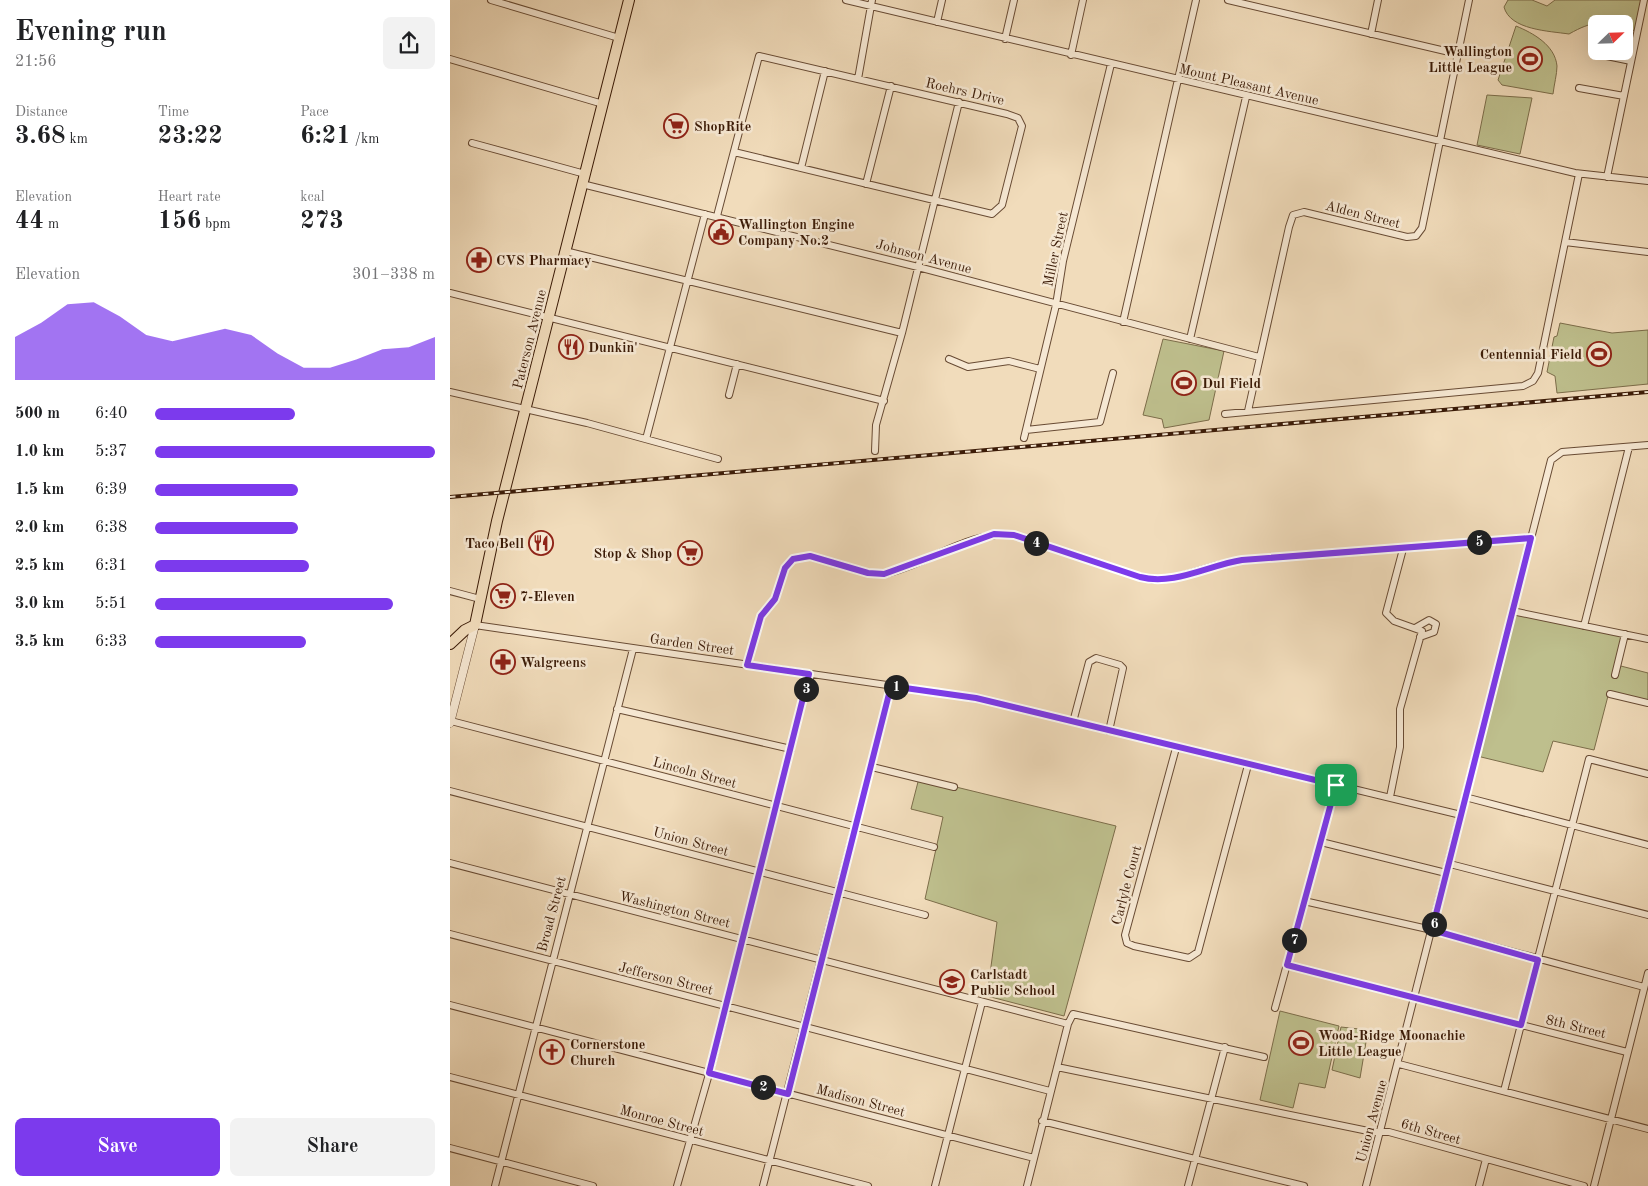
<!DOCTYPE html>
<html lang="en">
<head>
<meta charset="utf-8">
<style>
  :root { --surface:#fff; --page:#f2f2f2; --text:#202124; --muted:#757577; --accent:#7c3aed }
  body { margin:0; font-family:"Old Standard TT",serif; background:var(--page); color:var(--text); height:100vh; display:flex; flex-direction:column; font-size:19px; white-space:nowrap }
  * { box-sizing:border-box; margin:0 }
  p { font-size:16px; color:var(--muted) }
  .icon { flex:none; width:28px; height:28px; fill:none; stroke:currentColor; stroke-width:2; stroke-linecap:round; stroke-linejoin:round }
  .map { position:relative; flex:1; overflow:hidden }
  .drawer { display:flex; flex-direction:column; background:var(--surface); width:450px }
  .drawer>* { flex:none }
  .needle { width:32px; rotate:67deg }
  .tools { position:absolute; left:1138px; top:15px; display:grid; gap:10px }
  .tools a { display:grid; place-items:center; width:45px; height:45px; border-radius:8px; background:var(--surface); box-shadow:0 5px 20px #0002; font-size:25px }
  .pin { position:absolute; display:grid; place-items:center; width:42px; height:42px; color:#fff; margin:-21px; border-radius:10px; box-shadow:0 2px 8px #0006 }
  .km { position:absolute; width:25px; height:25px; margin:-12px; border-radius:50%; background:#222; color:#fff; font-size:14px; line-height:25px; text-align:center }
  .round { display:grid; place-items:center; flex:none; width:52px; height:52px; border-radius:8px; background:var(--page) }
  .summary { display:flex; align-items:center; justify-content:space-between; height:85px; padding:0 15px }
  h1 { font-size:28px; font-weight:700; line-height:38px }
  .metrics { display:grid; grid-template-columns:repeat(3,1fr); gap:8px; height:85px; padding:5px 15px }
  .metrics div { display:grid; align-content:center }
  .metrics b { font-size:25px; font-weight:700 }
  .metrics small { font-size:14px; font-weight:400 }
  .metrics p { font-size:14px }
  .chart { height:140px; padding:10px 15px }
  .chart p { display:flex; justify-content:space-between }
  .chart svg { width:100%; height:90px; margin-top:5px; fill:var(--accent); opacity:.7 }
  .action { display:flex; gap:10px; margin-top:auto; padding:10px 15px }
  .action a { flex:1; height:58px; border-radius:8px; background:var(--accent); color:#fff; font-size:20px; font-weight:700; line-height:58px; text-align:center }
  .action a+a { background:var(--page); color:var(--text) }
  ul { padding:0 15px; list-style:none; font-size:16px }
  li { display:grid; grid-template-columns:80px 60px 1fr; align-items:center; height:38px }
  li i { height:12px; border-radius:6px; background:var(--accent) }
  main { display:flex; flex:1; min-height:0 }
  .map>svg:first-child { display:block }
</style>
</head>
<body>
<main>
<section class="drawer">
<div class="summary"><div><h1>Evening run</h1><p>21:56</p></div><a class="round"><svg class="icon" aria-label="share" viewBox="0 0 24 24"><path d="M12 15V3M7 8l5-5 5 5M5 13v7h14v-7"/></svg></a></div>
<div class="metrics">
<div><p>Distance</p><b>3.68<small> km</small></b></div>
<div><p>Time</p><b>23:22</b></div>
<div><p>Pace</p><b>6:21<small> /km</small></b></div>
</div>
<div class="metrics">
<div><p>Elevation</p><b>44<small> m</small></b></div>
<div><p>Heart rate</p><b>156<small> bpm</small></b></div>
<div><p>kcal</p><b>273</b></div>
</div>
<div class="chart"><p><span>Elevation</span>301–338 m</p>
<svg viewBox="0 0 160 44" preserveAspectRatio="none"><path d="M0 44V23L10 16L20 7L30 6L40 13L50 22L60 25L70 22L80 19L90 22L100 31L110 38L120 38L130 34L140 29L150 28L160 23V44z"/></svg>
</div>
<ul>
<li><b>500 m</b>6:40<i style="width:50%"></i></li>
<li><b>1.0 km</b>5:37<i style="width:100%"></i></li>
<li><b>1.5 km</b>6:39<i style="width:51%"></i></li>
<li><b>2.0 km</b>6:38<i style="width:51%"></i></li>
<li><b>2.5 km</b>6:31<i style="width:55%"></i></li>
<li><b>3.0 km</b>5:51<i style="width:85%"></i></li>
<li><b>3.5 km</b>6:33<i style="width:54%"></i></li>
</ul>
<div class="action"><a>Save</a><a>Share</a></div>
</section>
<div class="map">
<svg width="1198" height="1186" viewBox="0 0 1198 1186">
  <rect width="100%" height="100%" fill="#f1dcbb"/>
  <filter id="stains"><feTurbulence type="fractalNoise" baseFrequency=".004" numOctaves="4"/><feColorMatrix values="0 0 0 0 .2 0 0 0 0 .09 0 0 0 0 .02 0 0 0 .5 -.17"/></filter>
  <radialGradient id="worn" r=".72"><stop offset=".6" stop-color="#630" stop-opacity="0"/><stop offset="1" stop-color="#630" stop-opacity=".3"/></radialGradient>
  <!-- green -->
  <path fill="#bebf8d" stroke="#7c6d4a" d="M1058 0H1082L1097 6 1105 0H1192L1186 31 1174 28V24C1146 24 1144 20 1119 34 1099 31 1060 30 1054 7Z
    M1066 26C1083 33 1105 45 1107 66 1107 74 1104 85 1103 94L1052 85 1048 80Z
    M1037 95 1082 98 1070 154 1027 145Z
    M1110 323 1162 333 1198 330V384L1107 393 1105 376 1097 372 1104 337 1107 336Z
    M713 339 774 351 759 420 714 428 712 419 693 415Z
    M1065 610 1176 635 1167 665 1198 673V702L1159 692 1144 750 1103 741 1093 772 1027 756Z
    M469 778 666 826 614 1016 537 996 547 922 475 899 493 817 461 809Z
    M830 1011 889 1026 875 1088 849 1083 843 1108 810 1100Z
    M891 1027 918 1030 910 1078 882 1070Z"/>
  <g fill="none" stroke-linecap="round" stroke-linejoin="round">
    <defs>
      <path id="minor" d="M41 0 169 38
        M396 0 1125 173 1198 181
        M778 0 1008 54
        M487 22 492 0
        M921 34 928 0
        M555 39 564 0
        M1147 54 1181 61
        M621 55 633 0
        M0 59 153 104
        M408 79 422 0
        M1129 88 1174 96
        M22 143 135 174
        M351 168 375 71
        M1157 177 1194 0
        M132 184 468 267 809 357
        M416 184 441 86
        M267 217 268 212 309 56 557 114 568 118 572 126 552 205 542 214 284 152
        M1115 242 1198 252
        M115 251 452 333
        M0 293 434 401
        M673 322 746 0
        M740 339 796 97
        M499 359 518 367 559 361 590 369
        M0 392 137 423 268 459
        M279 395 287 364
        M798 411 839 227 843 215 854 212 957 237 966 236 972 228 1019 0
        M775 414 1073 386 1083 381 1088 373 1129 174
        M576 430 650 422 663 373
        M574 438 606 305 613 261 661 64
        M196 439 255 214
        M425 451 426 425 452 333 509 102
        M0 591 30 599
        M1062 611 1198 639
        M25 625 526 698 1011 815
        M1134 626 1179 447
        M965 628 979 620 986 624 984 632 970 637
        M297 665 311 616 325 599 335 568 343 559 360 556 418 573 434 574C478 565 518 530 564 535L690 577 705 580 724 578 764 566 792 560 1081 538
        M1165 675 1175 634
        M1160 694 1198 703
        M167 709 341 749
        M1 721 484 847
        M623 722 639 662 646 658 670 665 673 668 659 731
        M726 748 675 935 677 943 684 946 739 958 748 952 798 765
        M422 767 504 787
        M0 791 475 915
        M940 797 950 747V709L972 631 944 621 936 613 953 549
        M1015 797 1198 845
        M871 842 996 873
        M0 863 618 1024
        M1000 864 1198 915
        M854 901 982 930 1194 987
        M0 934 600 1091
        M837 965 1177 1052
        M0 1005 584 1158
        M825 1008 886 785
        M949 1064 1198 1129
        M607 1067 923 1132H939L1134 1186
        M0 1077 418 1186
        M1054 1091 1139 759 1198 774
        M592 1121 854 1186
        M0 1148 143 1186
        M45 1186 183 649
        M227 1186 261 1067 359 674
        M313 1186 441 686
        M485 1186 532 1002
        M577 1186 618 1024 623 1014 814 1057
        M738 1186 775 1047
        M916 1186 1101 460 1112 452 1198 445
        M1029 1186 1036 1159
        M1144 1186 1198 973"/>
      <path id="tertiary" d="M0 723 25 625"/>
      <path id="primary" d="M0 644 15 630 25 625 47 521 179 0"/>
    </defs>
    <!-- minor casing -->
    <use href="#minor" stroke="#684b34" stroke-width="8"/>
    <!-- tertiary casing -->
    <use href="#tertiary" stroke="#684b34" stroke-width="9"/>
    <!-- primary casing -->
    <use href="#primary" stroke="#3b1b07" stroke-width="12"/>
    <!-- minor -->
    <use href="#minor" stroke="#f6e8d3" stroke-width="6"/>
    <!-- tertiary -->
    <use href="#tertiary" stroke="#f6e8d3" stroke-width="8"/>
    <!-- primary -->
    <use href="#primary" stroke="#f1dcbb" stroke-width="10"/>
    <defs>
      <path id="rail" d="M0 497 1198 392"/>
    </defs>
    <!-- rail casing -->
    <use href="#rail" stroke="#3b1b07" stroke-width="4"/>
    <!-- rail -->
    <use href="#rail" stroke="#f6e8d3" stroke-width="2" stroke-dasharray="5.5" stroke-linecap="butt"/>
  </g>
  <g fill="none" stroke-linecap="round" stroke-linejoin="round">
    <defs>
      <path id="route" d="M544 534 564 535 690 577C724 586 759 565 792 560L1081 538 982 930 1088 960 1071 1025 837 965 886 785 526 698 441 686 338 1094 259 1073 359 674 297 665 311 616 325 599 335 568 343 559 360 556 418 573 434 574Z"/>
    </defs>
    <!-- route casing -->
    <use href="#route" stroke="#fff" stroke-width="10"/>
    <!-- route -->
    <use href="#route" stroke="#7c3aed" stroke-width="6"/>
  </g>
  <!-- icons -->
  <defs>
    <symbol id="stadium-ring" viewBox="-11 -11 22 22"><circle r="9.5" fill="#f6e8d3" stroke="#8f2418" stroke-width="1.5"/><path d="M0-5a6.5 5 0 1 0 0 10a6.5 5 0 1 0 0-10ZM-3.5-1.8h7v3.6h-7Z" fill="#8f2418"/></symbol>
    <symbol id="supermarket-ring" viewBox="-11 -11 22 22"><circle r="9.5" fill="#f6e8d3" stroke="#8f2418" stroke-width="1.5"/><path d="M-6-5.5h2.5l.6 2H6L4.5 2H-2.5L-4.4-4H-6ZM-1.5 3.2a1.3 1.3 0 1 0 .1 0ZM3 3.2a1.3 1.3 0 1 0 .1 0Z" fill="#8f2418"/></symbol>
    <symbol id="civic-ring" viewBox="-11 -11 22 22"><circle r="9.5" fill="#f6e8d3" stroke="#8f2418" stroke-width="1.5"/><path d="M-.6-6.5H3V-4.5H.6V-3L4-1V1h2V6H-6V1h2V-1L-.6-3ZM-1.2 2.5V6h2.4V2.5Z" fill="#8f2418"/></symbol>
    <symbol id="pharmacy-ring" viewBox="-11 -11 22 22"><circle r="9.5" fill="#f6e8d3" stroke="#8f2418" stroke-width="1.5"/><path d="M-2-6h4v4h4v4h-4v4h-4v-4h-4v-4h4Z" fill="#8f2418"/></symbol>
    <symbol id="restaurant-ring" viewBox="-11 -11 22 22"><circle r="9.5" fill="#f6e8d3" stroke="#8f2418" stroke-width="1.5"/><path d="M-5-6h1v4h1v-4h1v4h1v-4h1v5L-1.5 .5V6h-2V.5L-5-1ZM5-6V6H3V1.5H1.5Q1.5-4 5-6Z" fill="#8f2418"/></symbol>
    <symbol id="school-ring" viewBox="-11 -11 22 22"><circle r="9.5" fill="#f6e8d3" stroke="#8f2418" stroke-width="1.5"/><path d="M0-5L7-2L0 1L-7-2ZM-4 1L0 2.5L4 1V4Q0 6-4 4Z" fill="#8f2418"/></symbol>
    <symbol id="church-ring" viewBox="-11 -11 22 22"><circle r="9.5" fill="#f6e8d3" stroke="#8f2418" stroke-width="1.5"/><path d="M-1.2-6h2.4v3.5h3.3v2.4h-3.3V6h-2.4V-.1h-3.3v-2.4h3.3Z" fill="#8f2418"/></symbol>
  </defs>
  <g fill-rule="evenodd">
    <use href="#stadium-ring" x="1066" y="45" width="28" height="28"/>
    <use href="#supermarket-ring" x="212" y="112" width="28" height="28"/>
    <use href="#civic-ring" x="257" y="218" width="28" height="28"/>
    <use href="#pharmacy-ring" x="15" y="246" width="28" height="28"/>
    <use href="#restaurant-ring" x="107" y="333" width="28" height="28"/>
    <use href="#stadium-ring" x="1135" y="340" width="28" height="28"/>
    <use href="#stadium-ring" x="720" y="369" width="28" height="28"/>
    <use href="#restaurant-ring" x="77" y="529" width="28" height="28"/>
    <use href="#supermarket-ring" x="226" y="539" width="28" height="28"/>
    <use href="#supermarket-ring" x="39" y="582" width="28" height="28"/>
    <use href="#pharmacy-ring" x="39" y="648" width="28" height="28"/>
    <use href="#school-ring" x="488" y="968" width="28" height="28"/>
    <use href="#stadium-ring" x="837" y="1029" width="28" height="28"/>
    <use href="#church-ring" x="88" y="1038" width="28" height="28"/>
  </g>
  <g text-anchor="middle" stroke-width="5" stroke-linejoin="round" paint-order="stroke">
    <!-- poi labels -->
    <g font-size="14" font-weight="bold" fill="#3b1b07" stroke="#f6e8d3" text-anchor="start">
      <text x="1062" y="56" text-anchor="end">Wallington<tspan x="1062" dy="16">Little League</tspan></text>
      <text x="244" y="131">ShopRite</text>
      <text x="288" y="229">Wallington Engine<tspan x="288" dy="16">Company No.2</tspan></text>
      <text x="46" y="265">CVS Pharmacy</text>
      <text x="138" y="352">Dunkin'</text>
      <text x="1132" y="359" text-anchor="end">Centennial Field</text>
      <text x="752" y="388">Dul Field</text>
      <text x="74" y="548" text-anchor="end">Taco Bell</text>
      <text x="222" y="558" text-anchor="end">Stop &amp; Shop</text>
      <text x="70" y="601">7-Eleven</text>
      <text x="70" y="667">Walgreens</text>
      <text x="520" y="979">Carlstadt<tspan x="520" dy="16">Public School</tspan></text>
      <text x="868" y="1040">Wood-Ridge Moonachie<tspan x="868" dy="16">Little League</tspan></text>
      <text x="120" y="1049">Cornerstone<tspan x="120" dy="16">Church</tspan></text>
    </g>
    <!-- street labels -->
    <g font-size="14" fill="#3b1b07" stroke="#f6e8d3">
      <text transform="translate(799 84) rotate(13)" y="5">Mount Pleasant Avenue</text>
      <text transform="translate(515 91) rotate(13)" y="5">Roehrs Drive</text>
      <text transform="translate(913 214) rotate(14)" y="5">Alden Street</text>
      <text transform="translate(605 249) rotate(-78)" y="5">Miller Street</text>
      <text transform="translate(474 256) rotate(15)" y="5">Johnson Avenue</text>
      <text transform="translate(79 339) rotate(-76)" y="5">Paterson Avenue</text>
      <text transform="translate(242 644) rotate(8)" y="5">Garden Street</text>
      <text transform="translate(245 772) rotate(15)" y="5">Lincoln Street</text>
      <text transform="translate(241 841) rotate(15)" y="5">Union Street</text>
      <text transform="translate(676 885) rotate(-75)" y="5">Carlyle Court</text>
      <text transform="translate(225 909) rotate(14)" y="5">Washington Street</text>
      <text transform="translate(101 914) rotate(-75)" y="5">Broad Street</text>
      <text transform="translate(216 978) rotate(14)" y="5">Jefferson Street</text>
      <text transform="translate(1126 1026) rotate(14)" y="5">8th Street</text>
      <text transform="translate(411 1100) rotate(15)" y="5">Madison Street</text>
      <text transform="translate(212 1120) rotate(15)" y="5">Monroe Street</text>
      <text transform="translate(921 1121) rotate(-75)" y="5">Union Avenue</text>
      <text transform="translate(981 1131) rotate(16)" y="5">6th Street</text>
    </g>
  </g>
  <rect width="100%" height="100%" filter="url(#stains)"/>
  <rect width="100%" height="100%" fill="url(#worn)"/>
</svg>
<div class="tools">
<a><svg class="needle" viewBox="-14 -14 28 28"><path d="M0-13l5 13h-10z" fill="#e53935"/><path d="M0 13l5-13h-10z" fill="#757577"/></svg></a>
</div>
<div class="pin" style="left:886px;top:785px;background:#1e9e55"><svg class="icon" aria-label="arrive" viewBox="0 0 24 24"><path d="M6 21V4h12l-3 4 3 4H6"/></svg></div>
<b class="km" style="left:446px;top:687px">1</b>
<b class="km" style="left:313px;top:1087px">2</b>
<b class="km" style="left:356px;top:689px">3</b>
<b class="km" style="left:586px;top:543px">4</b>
<b class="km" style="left:1029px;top:542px">5</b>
<b class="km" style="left:984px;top:924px">6</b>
<b class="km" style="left:844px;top:940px">7</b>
</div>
</main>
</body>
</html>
